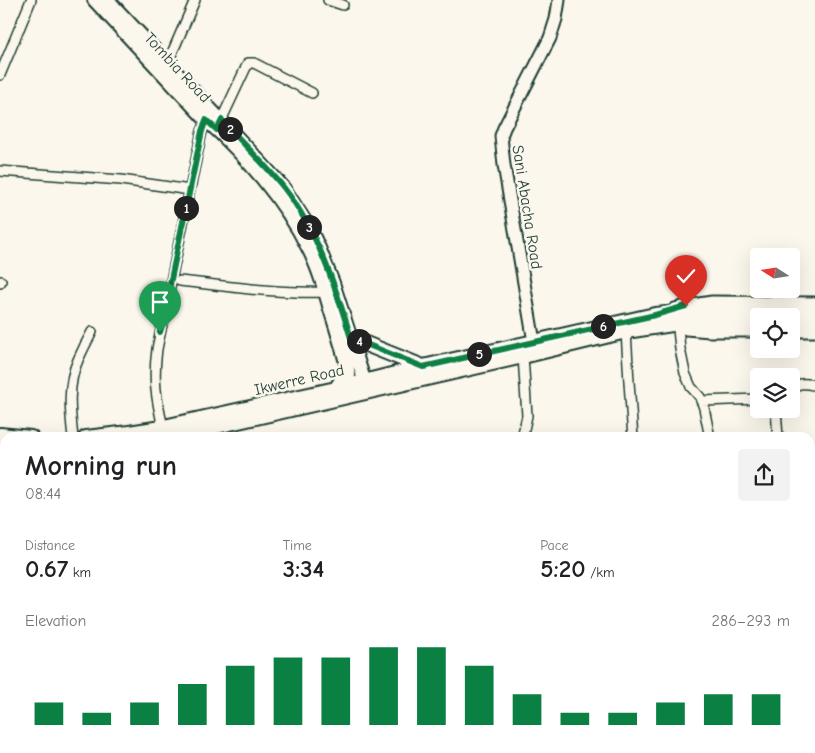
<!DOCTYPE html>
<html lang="en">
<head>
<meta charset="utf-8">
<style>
  :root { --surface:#fff; --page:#f2f2f2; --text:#202124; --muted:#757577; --accent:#0b8043 }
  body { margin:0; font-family:"Comic Neue",sans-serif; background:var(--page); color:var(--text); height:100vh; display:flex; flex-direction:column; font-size:19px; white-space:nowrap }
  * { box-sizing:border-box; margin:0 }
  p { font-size:16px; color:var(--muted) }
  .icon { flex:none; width:28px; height:28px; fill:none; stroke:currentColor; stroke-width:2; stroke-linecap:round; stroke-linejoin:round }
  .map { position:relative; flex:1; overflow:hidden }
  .details { position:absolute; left:0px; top:432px; width:815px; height:321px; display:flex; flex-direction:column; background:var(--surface); border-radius:15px 15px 0 0; box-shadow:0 5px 20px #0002 }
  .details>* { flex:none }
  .needle { width:32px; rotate:282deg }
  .fabs { position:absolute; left:750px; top:248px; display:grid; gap:10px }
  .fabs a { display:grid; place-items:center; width:50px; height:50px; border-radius:5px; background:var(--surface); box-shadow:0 5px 20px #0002; font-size:25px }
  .pin { position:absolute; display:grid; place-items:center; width:42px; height:42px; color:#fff; margin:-51px -21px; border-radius:50% 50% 50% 0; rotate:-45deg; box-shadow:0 0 5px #0007 }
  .pin .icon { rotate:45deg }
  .km { position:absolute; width:25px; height:25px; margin:-12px; border-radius:50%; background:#222; color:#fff; font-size:14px; line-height:25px; text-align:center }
  .round { display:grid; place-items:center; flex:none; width:52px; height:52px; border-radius:5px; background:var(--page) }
  .headline { display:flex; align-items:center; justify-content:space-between; height:85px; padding:0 25px }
  h1 { font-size:28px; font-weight:600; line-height:38px }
  .stats { display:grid; grid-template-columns:repeat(3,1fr); gap:8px; height:85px; padding:5px 25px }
  .stats div { display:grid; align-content:center }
  .stats b { font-size:25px; font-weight:600 }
  .stats small { font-size:14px; font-weight:400 }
  .stats p { font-size:14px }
  .chart { height:140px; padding:10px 25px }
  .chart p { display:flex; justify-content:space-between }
  .chart svg { width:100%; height:90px; margin-top:5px; stroke:var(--accent); stroke-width:6 }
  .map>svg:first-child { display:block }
</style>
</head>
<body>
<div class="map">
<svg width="815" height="753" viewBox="0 0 815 753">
  <rect width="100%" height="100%" fill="#fbf7ec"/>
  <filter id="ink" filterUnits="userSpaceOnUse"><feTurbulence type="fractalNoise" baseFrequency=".02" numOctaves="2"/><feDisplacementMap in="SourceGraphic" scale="10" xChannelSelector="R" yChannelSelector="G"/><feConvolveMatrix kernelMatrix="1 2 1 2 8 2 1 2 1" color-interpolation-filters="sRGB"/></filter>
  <g filter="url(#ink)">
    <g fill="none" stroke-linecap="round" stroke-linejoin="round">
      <defs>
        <path id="minor" d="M328 0 343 5
          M166 67 195 0
          M0 75 31 0
          M219 125 248 63H254L312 93
          M0 171 121 180 190 190
          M180 281C228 286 277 294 325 292
          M0 283 1 281
          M678 329 680 349 685 373 691 387 700 397 704 408 710 438
          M626 331 629 382 633 438
          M791 388C799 383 804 383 813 385
          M701 401 759 399
          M776 409 778 438
          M163 427C156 398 153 379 157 349L202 131 208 117
          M73 438C70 411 67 385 78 360 82 351 87 341 92 332
          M522 438 527 416 523 356
          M0 692 5 693
          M0 739 5 740
          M642 749 643 753
          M688 749 689 753
          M712 749 720 753
          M39 753 40 749
          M780 753 781 749"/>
        <path id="tertiary" d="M675 309 686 306 712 302 815 303
          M686 329 710 331H759
          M791 331H815
          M534 342 504 165 501 136 504 128 550 38 556 19 559 0"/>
        <path id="secondary" d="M94 0 206 120C245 155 285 201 308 248 318 267 324 288 330 309 337 331 344 353 349 375
          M108 0 250 151 284 188 296 207 309 227 319 248 333 283 368 392"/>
        <path id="primary" d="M791 322 815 323
          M351 338 423 367
          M336 389C342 381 345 375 347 366
          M0 435 31 438
          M86 438 129 433 155 429 336 389 423 367 655 315 690 312 815 313
          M164 438 523 356 626 331 672 324 719 322H759
          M0 444 5 445"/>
      </defs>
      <!-- minor casing -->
      <use href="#minor" stroke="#1f3d34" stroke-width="12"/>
      <!-- tertiary casing -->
      <use href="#tertiary" stroke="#1f3d34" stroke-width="15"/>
      <!-- secondary casing -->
      <use href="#secondary" stroke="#1f3d34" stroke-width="16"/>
      <!-- primary casing -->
      <use href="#primary" stroke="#1f3d34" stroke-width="18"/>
      <!-- minor -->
      <use href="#minor" stroke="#fbf7ec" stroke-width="9"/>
      <!-- tertiary -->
      <use href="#tertiary" stroke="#fbf7ec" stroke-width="11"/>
      <!-- secondary -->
      <use href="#secondary" stroke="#fbf7ec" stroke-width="12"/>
      <!-- primary -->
      <use href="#primary" stroke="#fbf7ec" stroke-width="14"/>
    </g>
  </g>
  <g fill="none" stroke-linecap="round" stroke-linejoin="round" filter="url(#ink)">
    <defs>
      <path id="route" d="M160 332 202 131 206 120 217 130 222 120C242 143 265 164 284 188 318 232 335 286 351 338L423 367 655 315 686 306"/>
    </defs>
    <!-- route casing -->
    <use href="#route" stroke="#fff" stroke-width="10"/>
    <!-- route -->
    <use href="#route" stroke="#0b8043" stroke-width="6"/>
  </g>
  <g text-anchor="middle" stroke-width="5" stroke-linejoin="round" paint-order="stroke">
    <!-- street labels -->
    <g font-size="16" fill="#1f3d34" stroke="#fbf7ec">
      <text transform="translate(178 67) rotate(47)" y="6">Tombia Road</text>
      <text transform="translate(528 207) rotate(81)" y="6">Sani Abacha Road</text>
      <text transform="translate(299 379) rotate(-13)" y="6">Ikwerre Road</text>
    </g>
  </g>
</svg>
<div class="fabs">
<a><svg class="needle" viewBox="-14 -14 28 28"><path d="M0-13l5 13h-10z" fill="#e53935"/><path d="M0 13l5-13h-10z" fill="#757577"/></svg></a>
<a><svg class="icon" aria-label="locate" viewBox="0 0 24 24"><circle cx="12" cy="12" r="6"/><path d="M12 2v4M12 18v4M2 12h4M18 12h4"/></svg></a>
<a><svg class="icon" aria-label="layers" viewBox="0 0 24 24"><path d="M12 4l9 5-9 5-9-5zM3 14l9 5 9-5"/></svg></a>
</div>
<div class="pin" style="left:160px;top:332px;background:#1e9e55"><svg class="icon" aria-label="arrive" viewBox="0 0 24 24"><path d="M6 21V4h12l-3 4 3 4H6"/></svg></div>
<div class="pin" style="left:686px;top:306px;background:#d93025"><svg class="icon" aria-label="check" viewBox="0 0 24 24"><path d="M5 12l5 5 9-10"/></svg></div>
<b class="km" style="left:186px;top:208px">1</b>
<b class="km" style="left:230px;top:129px">2</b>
<b class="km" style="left:309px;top:227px">3</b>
<b class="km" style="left:359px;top:341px">4</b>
<b class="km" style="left:479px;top:354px">5</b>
<b class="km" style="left:603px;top:326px">6</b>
<section class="details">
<div class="headline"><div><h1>Morning run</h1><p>08:44</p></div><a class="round"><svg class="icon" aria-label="share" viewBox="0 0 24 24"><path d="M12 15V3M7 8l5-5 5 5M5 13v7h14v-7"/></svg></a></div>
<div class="stats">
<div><p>Distance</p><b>0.67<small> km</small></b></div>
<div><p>Time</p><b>3:34</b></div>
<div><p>Pace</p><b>5:20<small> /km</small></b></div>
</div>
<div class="chart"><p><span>Elevation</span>286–293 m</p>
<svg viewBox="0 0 160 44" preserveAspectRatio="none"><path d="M5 44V33M15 44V38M25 44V33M35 44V24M45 44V15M55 44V11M65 44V11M75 44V6M85 44V6M95 44V15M105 44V29M115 44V38M125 44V38M135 44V33M145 44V29M155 44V29"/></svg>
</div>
</section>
</div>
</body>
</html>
